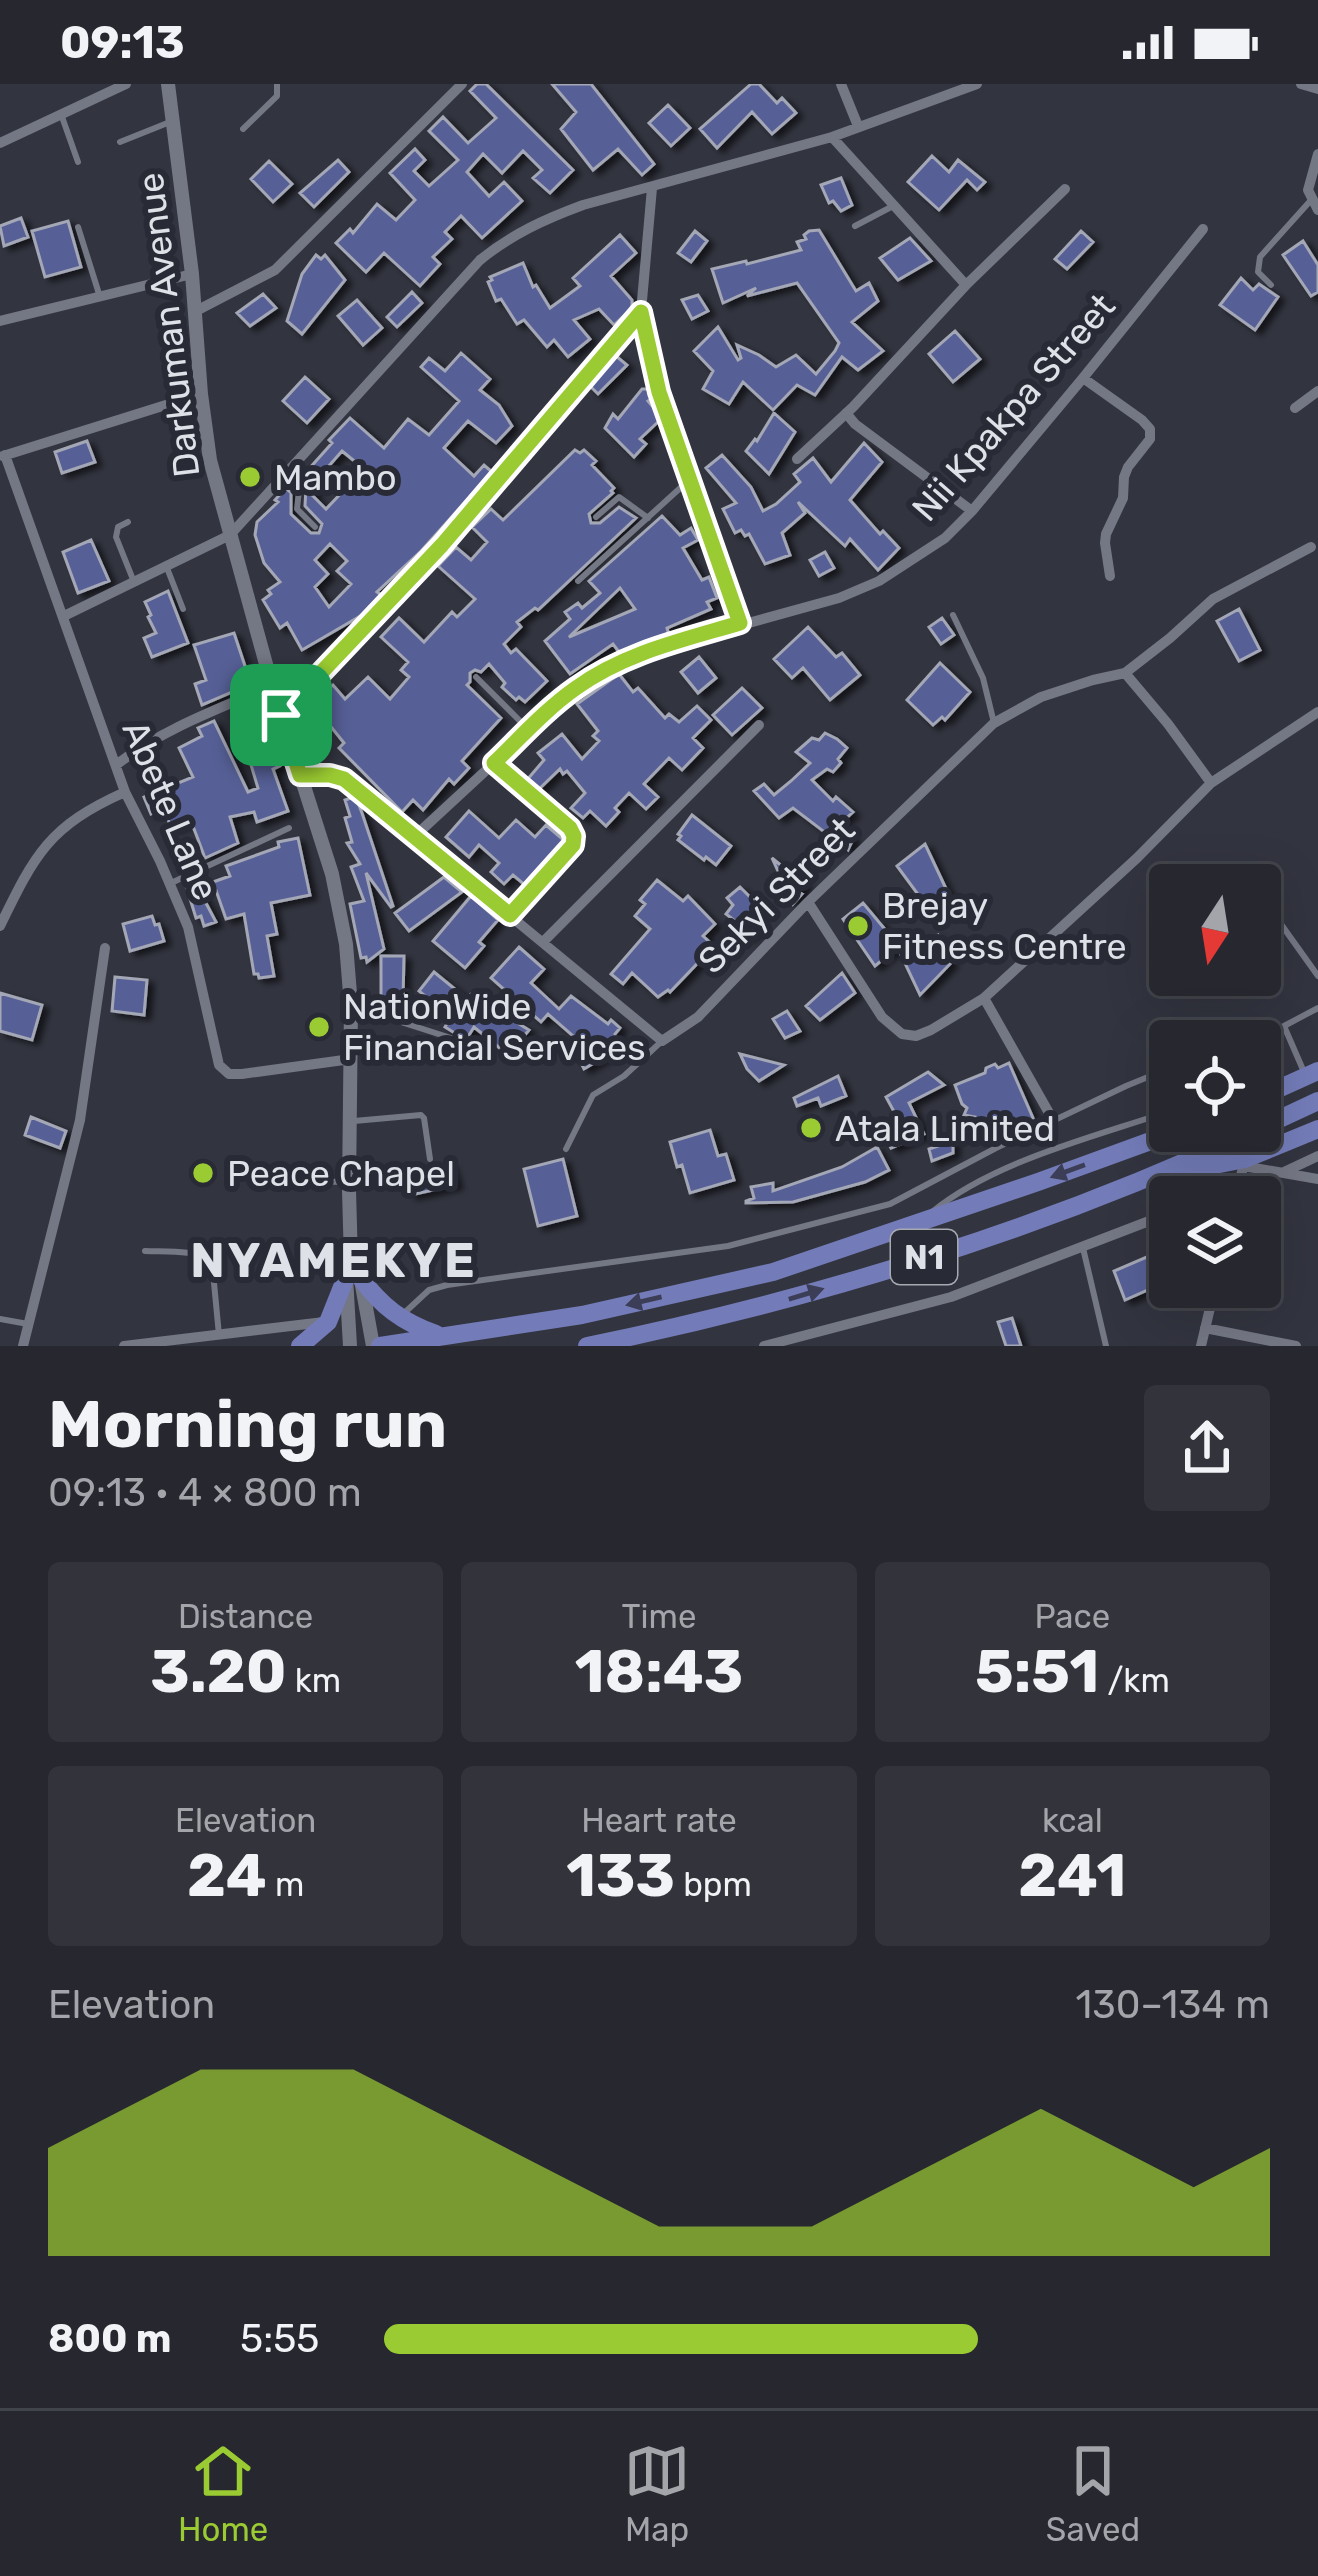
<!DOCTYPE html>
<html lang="en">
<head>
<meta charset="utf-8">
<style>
  :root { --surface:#26272f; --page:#32333b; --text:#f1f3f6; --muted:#a4a5aa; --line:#42444b; --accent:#9bcb32 }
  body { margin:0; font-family:Rubik,sans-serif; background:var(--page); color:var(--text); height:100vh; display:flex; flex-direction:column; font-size:45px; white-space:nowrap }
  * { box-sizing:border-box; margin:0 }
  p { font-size:39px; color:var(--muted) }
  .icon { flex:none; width:66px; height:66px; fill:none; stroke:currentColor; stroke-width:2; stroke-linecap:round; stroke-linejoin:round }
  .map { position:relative; height:1262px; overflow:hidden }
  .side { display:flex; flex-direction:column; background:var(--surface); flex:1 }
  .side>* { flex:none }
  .needle { width:78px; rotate:192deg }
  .fabs { position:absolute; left:1149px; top:780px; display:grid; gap:24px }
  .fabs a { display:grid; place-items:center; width:132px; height:132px; border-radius:12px; background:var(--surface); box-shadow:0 12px 48px #0002,0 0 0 3px var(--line); font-size:60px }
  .pin { position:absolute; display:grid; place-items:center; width:102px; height:102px; color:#fff; margin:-51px; border-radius:24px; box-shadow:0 6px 18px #0006 }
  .round { display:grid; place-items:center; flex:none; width:126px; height:126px; border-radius:12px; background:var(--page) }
  .summary { display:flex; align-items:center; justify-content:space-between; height:204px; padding:0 48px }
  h1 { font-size:66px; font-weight:700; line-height:90px }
  .figures { display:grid; grid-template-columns:repeat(3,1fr); gap:18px; height:204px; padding:12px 48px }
  .figures div { display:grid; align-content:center; border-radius:12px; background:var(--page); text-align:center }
  .figures b { font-size:60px; font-weight:700 }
  .figures small { font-size:33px; font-weight:400 }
  .figures p { font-size:33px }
  .chart { height:336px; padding:24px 48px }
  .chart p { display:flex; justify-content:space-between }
  .chart svg { width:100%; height:216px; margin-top:12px; fill:var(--accent); opacity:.7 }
  ul { padding:0 48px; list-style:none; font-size:39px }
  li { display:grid; grid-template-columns:192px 144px 1fr; align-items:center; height:90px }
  li i { height:30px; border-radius:15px; background:var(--accent) }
  .status { display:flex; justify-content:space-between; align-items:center; height:84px; padding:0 60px; background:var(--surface); direction:ltr }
  .status svg { height:33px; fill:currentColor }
  .menu { display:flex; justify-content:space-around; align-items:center; height:168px; border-top:3px solid var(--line); background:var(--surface); font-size:33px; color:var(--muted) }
  .menu a { display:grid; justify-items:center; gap:6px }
  .menu .on { color:var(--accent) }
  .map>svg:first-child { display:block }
</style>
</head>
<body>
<div class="status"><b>09:13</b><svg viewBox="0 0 49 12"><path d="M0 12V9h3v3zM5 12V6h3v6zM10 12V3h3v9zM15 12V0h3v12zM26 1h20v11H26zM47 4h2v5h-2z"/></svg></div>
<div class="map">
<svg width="1318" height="1262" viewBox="0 0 1318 1262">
  <defs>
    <filter id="shadow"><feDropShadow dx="6" dy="4" stdDeviation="3" flood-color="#0009"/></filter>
  </defs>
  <rect width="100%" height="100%" fill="#32343f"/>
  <!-- building -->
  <path fill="#576096" stroke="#a4a7b5" stroke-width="3" fill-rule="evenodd" filter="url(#shadow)" d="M477 0H486L573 86 550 109 533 94 542 86 523 67 502 89 483 70 467 88 489 112 504 98 522 117 482 154 461 132 445 148 452 155 433 173 440 180 420 202 384 169 366 188 336 159 350 145 353 149 377 120 396 136 415 116 390 89 415 65 425 76 414 87 429 102 458 76 429 47 443 33 468 59 496 34 470 7Z
    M552 0H591L654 80 642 91 618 65 593 86 561 45 576 28Z
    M751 0H759L777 19 782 14 796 29 772 50 752 28 717 64 700 45Z
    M668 21 690 44 671 62 649 39Z
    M932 72 949 88 958 76 985 98 977 106 967 96 939 126 908 98Z
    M338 76 349 88 314 123 300 109Z
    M269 77 292 100 273 118 251 95Z
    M841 94 852 121 841 127 833 117 829 119 821 101Z
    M21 134 28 153 4 162 0 142Z
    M68 137 81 183 45 193 32 147Z
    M819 146 856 207 869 199 878 217 852 238 883 267 858 286 842 273 815 311 797 301 773 326 743 298 729 320 703 305 713 287 694 267 718 243 738 276 741 274 737 261 759 271 776 283 796 271 816 290 835 267 839 259 797 199 747 212 756 204 723 219 712 185 746 177 747 180 801 166 797 158 806 155 804 151 809 147Z
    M695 147 707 157 691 178 678 169Z
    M1081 147 1093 158 1067 185 1055 175Z
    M620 151 636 169 611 192 632 216V224L614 241 599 225 574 236 590 255 568 273 554 256 547 263 524 236 517 240 501 215 496 217 488 198 492 196 490 193 523 179 533 203 536 201 550 224 580 202 573 194Z
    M910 154 931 177 898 196 880 174Z
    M1303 157 1318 181V208L1311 212 1283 171Z
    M316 171 321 175 325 171 345 196 302 250 287 237 302 190Z
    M1241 194 1253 206 1259 200 1278 213 1255 246 1220 221Z
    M412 208 422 219 397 243 387 233Z
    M263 210 276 224 250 242 237 229Z
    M698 211 708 227 692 235 682 216Z
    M357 216 382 244 363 261 338 232Z
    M955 247 980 275 953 298 929 270Z
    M461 269 490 295 480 306 499 321 512 342 496 359 468 337 444 364 474 392 484 381 492 388 421 467 377 508 381 511 362 531 302 566 287 539 280 544 263 516 271 510 268 506 280 498 264 479 255 451 257 438 278 418 275 416 286 404 291 409V430L311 449H319L322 440 305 422 306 404 299 396 332 359 329 356 350 334 384 364 408 335 429 351 459 317 421 283 429 274 445 287ZM342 367 364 385 326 425 311 410 324 395 320 392ZM330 460 347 477 337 487 351 500 329 523 315 503 328 490 315 476Z
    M616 272 627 281 598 310 590 302Z
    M305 293 329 315 307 339 283 317Z
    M642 305H648L651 315 648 317 653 323 659 337 640 355 646 360 634 373 605 344 613 330 618 335Z
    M774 329 795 348 769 390 746 367 755 355 757 357Z
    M87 357 95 378 62 389 55 368Z
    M864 359 882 378 850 416 880 450 883 447 899 464 878 486 850 455 845 462 798 418 805 429 782 449 790 471 765 480 749 450 745 452 741 446 735 449 723 425 736 419 706 384 722 371 751 403 763 427 776 420 800 398 794 390 813 374 831 398Z
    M575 366 580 369 584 366 596 377 592 381 614 404 611 407 613 409 589 430 591 439H600L619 423 636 434 538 526 535 524 517 538 521 543 504 560 511 569 516 565 547 597 525 618 519 613 516 616 502 603 505 599 489 580 481 588 475 586 470 589V598L467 601 501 634 462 677 469 684 454 700 449 695 423 726 413 716 402 728 339 664 344 659 311 618 333 601 345 615 368 593 390 615 409 593 401 586 408 578 381 553 399 534 424 558 452 528 457 533 475 515 438 482 456 463 471 476 487 458 472 443 491 425 503 436Z
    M662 432 680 451 691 444 698 456 683 464 702 496 709 493 717 514 707 518 711 525 667 544 669 551 619 568 613 560 570 590 545 557 570 535 565 528 578 519 582 524 600 509 589 497ZM620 504 635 525 569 553 619 505Z
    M91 456 109 497 78 509 63 468Z
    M825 468 834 484 819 492 810 476Z
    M168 507 188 559 152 573 144 554 156 549 148 533 151 531 145 518Z
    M1239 525 1260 566 1239 577 1217 537Z
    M942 534 954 551 941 560 929 543Z
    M808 543 836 573 842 569 860 591 830 616 803 584 792 594 774 575Z
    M234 549 251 600 202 621 195 600 206 596 194 561Z
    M699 573 716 594 698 609 681 588Z
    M940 579 970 608 945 636 942 633 933 641 907 616Z
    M619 590 633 608 638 604 665 634 669 630 679 638 697 622 711 636 693 654 703 664 682 686 669 674 644 700 658 713 646 725 629 709 615 724 619 728 606 742 590 727 583 734 571 724 585 709 567 687 563 690 560 685 538 706 526 697 544 676 538 669 562 650 582 675 599 657 593 652 598 647 577 620Z
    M742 604 762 624 732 651 713 631Z
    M260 618 280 682 273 685 288 727 257 738 254 728 230 733 238 759 205 774 191 737 171 744 164 724 151 730 144 713 193 693 179 664 202 652 198 644 214 637 248 708 258 704 235 628Z
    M825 649 837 655 847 664 838 675 841 679 833 688 827 685 812 696 833 717 836 713 853 728 839 741 853 755 848 766 793 724 779 734 754 707 764 700 774 711 791 697 810 679 796 668 812 654 819 656Z
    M351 714 358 719 362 729 393 822 391 823 366 789 384 865 367 878 366 873 361 874 350 820 364 817 351 783 360 780 347 759 352 758 345 734 350 732 345 716Z
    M469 727 499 754 516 736 535 753 546 741 566 758 526 802 513 791 504 800 491 788 499 779 479 761 469 773 446 753Z
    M692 731 731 762 716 781 706 773 704 776 678 756 681 752 678 750Z
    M298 754 310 811 271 819 277 850 267 852 274 892 259 894 258 890H254L244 830 226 835 213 798 230 792 226 782 279 763 278 758Z
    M925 760 949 811 928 824 897 782Z
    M772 774 805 801 798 808 802 810 793 820Z
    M444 793 462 808 409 847 395 829Z
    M657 796 683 817 688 812 715 840 703 852 714 862 670 908 668 906 658 913 632 889 623 900 611 890 650 845 635 832 645 820 640 816Z
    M197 802 198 804 216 838 204 842 201 832 196 834 187 805Z
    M740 803 762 825 752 834 758 843 748 853 739 840 726 830 733 821 727 814Z
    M471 812 498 836 479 858 484 862 465 884 433 857Z
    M863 819 899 862 875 882 843 835Z
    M152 832 155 841 159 840 164 857 130 867 123 840Z
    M938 851 951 879 920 911 901 871Z
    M519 863 544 885 531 899 559 925 571 912 608 940 611 936 620 944 615 950 623 962 584 985 577 971 587 964 548 930 541 938 491 894Z
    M381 872H404L403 916H398V920H381Z
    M434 888 467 915 471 910 488 921 487 923 502 936 506 932 529 946 508 971 474 943 466 956 445 943 451 933 419 907Z
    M842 889 855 909 820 936 806 922Z
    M115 893 147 896 144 931 112 927Z
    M0 909 42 921 32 956 0 947Z
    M787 927 800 947 785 954 773 935Z
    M740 970 784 981 759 997 747 985Z
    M1009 979 1033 1034 982 1056 977 1047 975 1033 964 1031 967 1024 962 1020 955 1001 985 989 986 984 995 980 998 984Z
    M928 988 944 1001 909 1019 924 1050 891 1064 879 1042 897 1033 886 1013Z
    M838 992 846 1012 821 1022 818 1014 797 1022 794 1014Z
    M31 1033 66 1047 60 1064 25 1051Z
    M710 1046 718 1072 726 1070 734 1096 690 1109 682 1081 677 1083 670 1058Z
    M953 1057V1069L932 1077 929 1065Z
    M877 1063 889 1086 865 1098 793 1118 746 1119V1117L754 1114 751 1103 773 1099V1107L842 1083Z
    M563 1075 577 1132 538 1142 524 1085Z
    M450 1080 456 1101 411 1111 407 1090Z
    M1170 1163V1196L1125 1216 1114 1187Z
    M1012 1234 1021 1262H1006L998 1238Z"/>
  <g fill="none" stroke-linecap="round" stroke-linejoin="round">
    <!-- service -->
    <path stroke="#747784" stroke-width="6" d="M61 30 78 78
      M243 45 277 12V0
      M120 58 170 38
      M855 142 893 122
      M78 143 100 213
      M1271 201 1258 188 1260 173 1312 115
      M284 392 299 406 297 425 315 443
      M596 433 619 413 648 434
      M128 438 118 443 116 453 134 498
      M167 484 183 525
      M578 497 689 396
      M953 531 983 594 994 639
      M476 593 529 646
      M494 679 570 744 574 752 573 761 510 831
      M169 800 289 744
      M1273 829 1318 892
      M351 922 451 954
      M1284 942 1304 988
      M1243 957 1284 942 1318 924
      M354 1037 421 1031 424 1034 430 1075
      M566 1065 593 1011 624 992 662 957
      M250 1096 345 1098
      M932 1128C994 1077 1094 1053 1170 1027
      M1083 1164 1106 1262
      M145 1167C166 1168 195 1165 212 1178L219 1251
      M402 1231 429 1206 447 1201 728 1162 890 1120 996 1064 1126 1002 1170 984
      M0 1235 28 1240"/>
    <!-- minor -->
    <path stroke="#747784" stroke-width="10" d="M841 0 858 42
      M1301 0 1318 5
      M832 53 966 201
      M0 59 126 0
      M1318 70 1308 106 1318 126
      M652 104 641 228 659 309 740 539
      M196 227 275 186 462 0
      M0 237 192 190
      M1083 294 1142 336 1150 345V355L1128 383 1124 393 1123 414 1106 450 1105 459 1110 492
      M1295 324 1318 307
      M846 329 855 340 972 427
      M5 371 125 708 160 777 188 843 219 981 229 990H242L351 975
      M3 372 201 310
      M797 375 853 323 966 201 1065 105
      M64 532 230 451 480 176C512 150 545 135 583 121L832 53 977 0
      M1125 589 1168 640 1211 699
      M281 631 442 461 641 228
      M116 681C163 645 218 625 272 602
      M300 691H330L344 695 662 957 698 933 808 818 994 639 1041 613 1093 596 1125 589 1170 554 1213 515 1311 463
      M415 752 573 606 603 586 640 569 839 514 879 497 945 454 972 427 1083 294 1203 145
      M808 818 882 933 902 950 916 952 931 946 984 914 1137 774 1211 699 1318 628
      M0 842C35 770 49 742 125 708
      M543 858 759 641
      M984 914 1053 1036
      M1243 1082 1318 1095
      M1284 1088 1318 1072
      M1211 1113 1238 1106
      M1236 1113 1245 1075
      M1205 1244 1296 1262
      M23 1262 80 1036 105 864
      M124 1262 324 1238
      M764 1262 951 1213 1170 1129
      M1201 1262 1215 1203"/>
    <!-- tertiary -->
    <path stroke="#747784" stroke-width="14" d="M168 0 192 190 201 310 210 376 272 602 332 790 346 860 351 922 349 1106 351 1178 346 1193 350 1262
      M361 1196 373 1262"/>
    <!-- trunk -->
    <path stroke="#737cb8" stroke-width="18" d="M1260 1013 1318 987
      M1260 1044 1318 1017
      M1179 1088 1245 1075 1318 1045
      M360 1193C381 1222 402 1238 436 1250
      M300 1262 328 1238 346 1193
      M380 1262 582 1231 773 1188 1038 1098 1178 1047
      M587 1262C816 1215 1042 1146 1254 1047"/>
  </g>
  <!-- one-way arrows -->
  <defs><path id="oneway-solid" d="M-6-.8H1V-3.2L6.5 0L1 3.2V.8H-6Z" transform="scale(3)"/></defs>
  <g fill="#3b3e56">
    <use href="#oneway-solid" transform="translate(1068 1087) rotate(160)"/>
    <use href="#oneway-solid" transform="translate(806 1210) rotate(-17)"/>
    <use href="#oneway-solid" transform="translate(644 1217) rotate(167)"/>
  </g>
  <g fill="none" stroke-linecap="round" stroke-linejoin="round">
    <defs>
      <path id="route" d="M641 228 659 308 740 539C683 556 624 569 576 604 546 625 520 654 494 679L570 744 574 752 573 761 510 831 344 695 330 691H300L281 631 442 461Z"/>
    </defs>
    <!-- route casing -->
    <use href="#route" stroke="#fff" stroke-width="24"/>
    <!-- route -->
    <use href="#route" stroke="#9bcb32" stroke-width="15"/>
  </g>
  <!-- markers -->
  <g fill="#9bcb32" stroke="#282a35" stroke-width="4.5">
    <circle cx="250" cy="393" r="12"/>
    <circle cx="858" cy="842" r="12"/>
    <circle cx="319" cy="943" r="12"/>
    <circle cx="811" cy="1044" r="12"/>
    <circle cx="203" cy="1089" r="12"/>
  </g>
  <g text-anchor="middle" stroke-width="12" stroke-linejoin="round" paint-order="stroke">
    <!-- shield labels -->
    <rect fill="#282a35" stroke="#a8aab2" stroke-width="3" x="891" y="1146" width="66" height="54" rx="9"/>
    <g font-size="33" font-weight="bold" fill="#dfe1e8">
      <text x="924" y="1185">N1</text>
    </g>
    <!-- street labels -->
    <g font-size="36" fill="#dfe1e8" stroke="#282a35">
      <text transform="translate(168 241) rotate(-97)" y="13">Darkuman Avenue</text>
      <text transform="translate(1013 323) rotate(-49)" y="13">Nii Kpakpa Street</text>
      <text transform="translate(171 726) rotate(67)" y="13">Abete Lane</text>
      <text transform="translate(776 811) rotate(-45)" y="13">Sekyi Street</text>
    </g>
    <!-- poi labels -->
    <g font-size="36" fill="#dfe1e8" stroke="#282a35" text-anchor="start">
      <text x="274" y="406">Mambo</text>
      <text x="882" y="834">Brejay<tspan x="882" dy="41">Fitness Centre</tspan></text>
      <text x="343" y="935">NationWide<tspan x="343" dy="41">Financial Services</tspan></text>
      <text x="835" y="1057">Atala Limited</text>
      <text x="227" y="1102">Peace Chapel</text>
    </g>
    <!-- district labels -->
    <g font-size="48" font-weight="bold" letter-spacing="3" fill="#dfe1e8" stroke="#282a35">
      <text x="334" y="1193">NYAMEKYE</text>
    </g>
  </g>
</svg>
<div class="fabs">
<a><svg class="needle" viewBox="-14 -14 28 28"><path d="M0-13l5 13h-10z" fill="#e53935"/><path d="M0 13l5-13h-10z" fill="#a4a5aa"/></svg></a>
<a><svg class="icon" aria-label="locate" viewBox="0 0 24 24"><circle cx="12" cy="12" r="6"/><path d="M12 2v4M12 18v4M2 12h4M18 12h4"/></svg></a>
<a><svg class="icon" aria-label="layers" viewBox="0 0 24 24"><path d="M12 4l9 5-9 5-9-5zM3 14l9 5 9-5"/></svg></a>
</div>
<div class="pin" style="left:281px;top:631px;background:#1e9e55"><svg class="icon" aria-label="arrive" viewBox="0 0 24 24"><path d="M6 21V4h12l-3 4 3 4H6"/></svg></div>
</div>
<section class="side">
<div class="summary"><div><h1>Morning run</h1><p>09:13 · 4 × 800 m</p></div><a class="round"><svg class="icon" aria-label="share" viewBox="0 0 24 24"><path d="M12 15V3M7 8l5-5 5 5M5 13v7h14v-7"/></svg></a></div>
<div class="figures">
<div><p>Distance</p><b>3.20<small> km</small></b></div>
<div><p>Time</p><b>18:43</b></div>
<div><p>Pace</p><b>5:51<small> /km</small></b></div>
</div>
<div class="figures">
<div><p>Elevation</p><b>24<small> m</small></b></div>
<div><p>Heart rate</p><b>133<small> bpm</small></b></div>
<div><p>kcal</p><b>241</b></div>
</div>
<div class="chart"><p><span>Elevation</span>130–134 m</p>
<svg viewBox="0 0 160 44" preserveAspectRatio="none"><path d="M0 44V22L10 14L20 6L30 6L40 6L50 14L60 22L70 30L80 38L90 38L100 38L110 30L120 22L130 14L140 22L150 30L160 22V44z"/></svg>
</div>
<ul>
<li><b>800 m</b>5:55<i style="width:67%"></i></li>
</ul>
</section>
<nav class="menu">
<a class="on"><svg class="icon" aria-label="home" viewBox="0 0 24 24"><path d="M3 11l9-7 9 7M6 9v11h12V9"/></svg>Home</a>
<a><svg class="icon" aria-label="map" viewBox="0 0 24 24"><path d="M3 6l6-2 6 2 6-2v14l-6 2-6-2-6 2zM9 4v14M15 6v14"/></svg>Map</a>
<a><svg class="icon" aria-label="saved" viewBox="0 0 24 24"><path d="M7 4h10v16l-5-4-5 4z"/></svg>Saved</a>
</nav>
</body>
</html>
